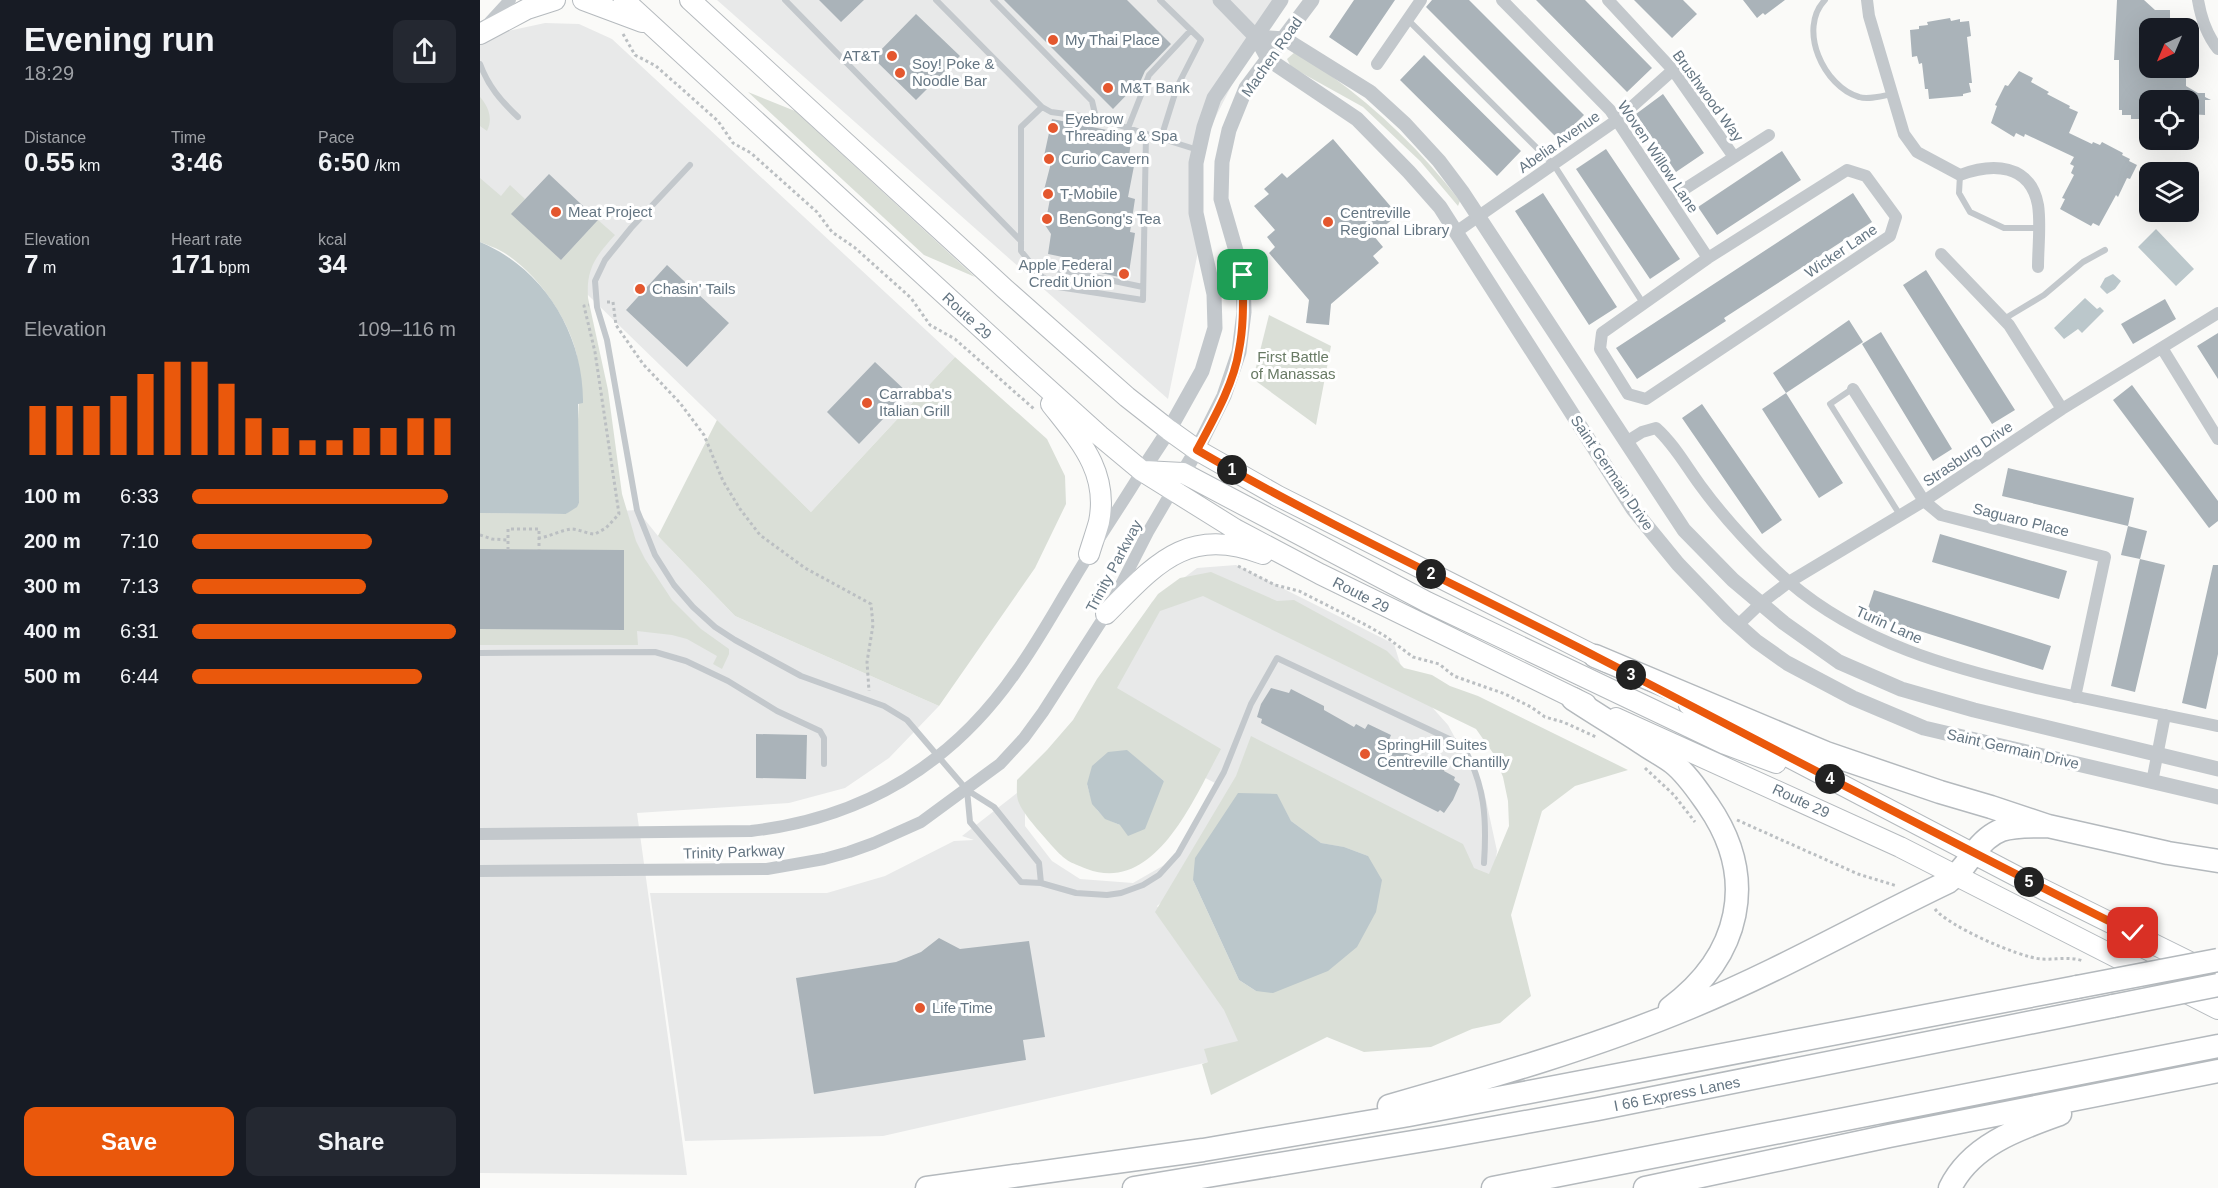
<!DOCTYPE html>
<html lang="en">
<head>
<meta charset="utf-8">
<style>
  :root { --surface:#171b24; --page:#242831; --text:#f1f3f6; --muted:#9ea1a6; --accent:#ea580c }
  body { margin:0; font-family:Helvetica,sans-serif; background:var(--page); color:var(--text); height:100vh; display:flex; flex-direction:column; font-size:22px; white-space:nowrap }
  * { box-sizing:border-box; margin:0 }
  p { font-size:20px; color:var(--muted) }
  .icon { flex:none; width:33px; height:33px; fill:none; stroke:currentColor; stroke-width:2; stroke-linecap:round; stroke-linejoin:round }
  .map { position:relative; flex:1; overflow:hidden }
  .drawer { display:flex; flex-direction:column; background:var(--surface); width:480px }
  .drawer>* { flex:none }
  .needle { width:39px; rotate:224deg }
  .fabs { position:absolute; left:1659px; top:18px; display:grid; gap:12px }
  .fabs a { display:grid; place-items:center; width:60px; height:60px; border-radius:12px; background:var(--surface); box-shadow:0 6px 24px #0002; font-size:30px }
  .pin { position:absolute; display:grid; place-items:center; width:51px; height:51px; color:#fff; margin:-26px; border-radius:12px; box-shadow:0 3px 9px #0006 }
  .km { position:absolute; width:30px; height:30px; margin:-15px; border-radius:50%; background:#222; color:#fff; font-size:16px; line-height:30px; text-align:center }
  .round { display:grid; place-items:center; flex:none; width:63px; height:63px; border-radius:12px; background:var(--page) }
  .head { display:flex; align-items:center; justify-content:space-between; height:102px; padding:0 24px }
  h1 { font-size:33px; font-weight:600; line-height:45px }
  .metrics { display:grid; grid-template-columns:repeat(3,1fr); gap:9px; height:102px; padding:6px 24px }
  .metrics div { display:grid; align-content:center }
  .metrics b { font-size:26px; font-weight:600 }
  .metrics small { font-size:16px; font-weight:400 }
  .metrics p { font-size:16px }
  .chart { height:168px; padding:12px 24px }
  .chart p { display:flex; justify-content:space-between }
  .chart svg { width:100%; height:108px; margin-top:6px; stroke:var(--accent); stroke-width:6 }
  .cta { display:flex; gap:12px; margin-top:auto; padding:12px 24px }
  .cta a { flex:1; height:69px; border-radius:12px; background:var(--accent); color:#fff; font-size:24px; font-weight:600; line-height:69px; text-align:center }
  .cta a+a { background:var(--page); color:var(--text) }
  ul { padding:0 24px; list-style:none; font-size:20px }
  li { display:grid; grid-template-columns:96px 72px 1fr; align-items:center; height:45px }
  li i { height:15px; border-radius:8px; background:var(--accent) }
  main { display:flex; flex:1; min-height:0 }
  .map>svg:first-child { display:block }
</style>
</head>
<body>
<main>
<section class="drawer">
<div class="head"><div><h1>Evening run</h1><p>18:29</p></div><a class="round"><svg class="icon" aria-label="share" viewBox="0 0 24 24"><path d="M12 15V3M7 8l5-5 5 5M5 13v7h14v-7"/></svg></a></div>
<div class="metrics">
<div><p>Distance</p><b>0.55<small> km</small></b></div>
<div><p>Time</p><b>3:46</b></div>
<div><p>Pace</p><b>6:50<small> /km</small></b></div>
</div>
<div class="metrics">
<div><p>Elevation</p><b>7<small> m</small></b></div>
<div><p>Heart rate</p><b>171<small> bpm</small></b></div>
<div><p>kcal</p><b>34</b></div>
</div>
<div class="chart"><p><span>Elevation</span>109–116 m</p>
<svg viewBox="0 0 160 44" preserveAspectRatio="none"><path d="M5 44V24M15 44V24M25 44V24M35 44V20M45 44V11M55 44V6M65 44V6M75 44V15M85 44V29M95 44V33M105 44V38M115 44V38M125 44V33M135 44V33M145 44V29M155 44V29"/></svg>
</div>
<ul>
<li><b>100 m</b>6:33<i style="width:97%"></i></li>
<li><b>200 m</b>7:10<i style="width:68%"></i></li>
<li><b>300 m</b>7:13<i style="width:66%"></i></li>
<li><b>400 m</b>6:31<i style="width:100%"></i></li>
<li><b>500 m</b>6:44<i style="width:87%"></i></li>
</ul>
<div class="cta"><a>Save</a><a>Share</a></div>
</section>
<div class="map">
<svg width="1738" height="1188" viewBox="0 0 1738 1188">
  <rect width="100%" height="100%" fill="#fafaf8"/>
  <!-- built -->
  <path fill="#e8e9e9" d="M237 0H806L776 37 719 150 721 237 688 399Z
    M65 23 99 24 132 39 475 357 331 512 0 190V37Z
    M157 510 178 536 255 616 459 706 409 758 365 788 309 803 157 813 207 1175 0 1173V512L86 514Z
    M756 565 914 644 924 676 968 725 1004 791 1017 851 1010 897 707 881 677 906 782 1056 764 1054 403 1136 205 1141 170 893H347L405 876 474 841 494 840 482 836 537 793 545 801V826L572 861 600 879 653 883 693 860 739 785 601 714 672 602 717 568Z"/>
  <!-- green -->
  <path fill="#dadfd7" fill-rule="evenodd" d="M815 52C827 57 839 68 850 75 900 111 942 152 980 201L978 206 940 161 883 107 811 67 807 59Z
    M268 92 315 111 495 277 444 255Z
    M0 97C9 107 13 119 7 131L0 126Z
    M0 178 21 196 30 185 45 199 32 214 81 260 118 220 135 235C116 256 106 268 108 298L128 390 142 494 156 541 165 559 192 600 221 629 249 649V654L242 669 233 664 237 656 207 639 192 635 157 631 158 645H0V629L143 630 0 549V513L86 514 99 503C92 459 101 414 99 370 97 328 57 271 21 251 14 247 7 245 0 242Z
    M789 315 851 346 836 425 773 379Z
    M475 357 567 439 585 476 586 504 555 568 459 706 255 616 178 536 237 420 331 512Z
    M731 572 797 601 814 600 907 651 924 668 952 675 970 686 998 696 1148 770 1095 786 1062 811 1031 915 1051 996 1020 1023 992 1029 951 1047 884 1052 847 1037 731 1095 722 1064 728 1062 724 1049 758 1041 744 1010 675 912 756 776 771 736 983 844 994 868 1009 874 1029 826 1028 801 1023 777 1013 753 996 729 723 596 680 611 637 688 741 749C715 796 676 895 607 869 589 862 586 861 573 847 563 835 545 817 539 803 536 797 537 787 537 780L567 750 593 720 617 679 678 594 700 578ZM647 751 684 781 640 825C617 816 613 807 607 784ZM796 794 811 821 841 843 864 847 888 856 776 991 759 980 713 880Z"/>
  <!-- water -->
  <path fill="#bbc7cb" d="M1676 229 1714 269 1696 286 1658 247Z
    M0 242C63 268 104 334 103 403L98 404 99 503 97 507 86 514 0 513Z
    M1633 274 1641 281 1635 289 1627 294 1620 287 1625 278Z
    M1605 298 1617 309 1620 307 1624 311 1602 333 1598 329 1584 339 1574 328Z
    M647 750 684 781 665 829 648 836 640 825 625 819 612 804 607 784 612 766 628 752Z
    M758 793 797 794 811 821 841 843 864 847 888 856 902 880 896 912 877 947 848 971 793 993 776 991 759 980 713 880 715 858Z"/>
  <!-- building -->
  <path fill="#aab3b9" d="M339 0H384L361 22Z
    M524 0H647L691 44 665 71 661 80 633 109Z
    M874 0H915L877 56 849 37Z
    M952 0H989L1104 115 1079 140 946 7Z
    M1056 0H1105L1172 68 1147 92Z
    M1154 0H1203L1217 14 1192 38Z
    M1263 0H1305L1285 15 1283 13 1277 18Z
    M1637 0H1664L1675 10H1690V27L1670 28V70L1706 72V86L1718 93H1725V97L1731 100H1725V115L1708 114V100H1670V115H1667V119H1651V115H1642V110H1639V60H1634Z
    M436 14 480 56 436 100 393 58Z
    M1470 18 1471 21 1480 19V22L1489 21 1491 36 1487 37 1492 83H1489L1491 92 1483 94V96L1449 99 1448 89H1445L1442 63 1439 64 1437 56 1432 57 1430 30 1439 29V26L1448 25 1447 22Z
    M944 55 1041 151 1017 176 920 80Z
    M1539 71 1553 78 1551 82 1569 92 1567 94 1590 106 1589 108 1598 112 1589 133 1612 144 1613 142 1620 145 1622 142 1643 153 1642 155 1650 159 1649 161 1657 165 1650 179 1647 178 1638 197 1636 195 1619 226 1613 223 1611 226 1580 209 1585 199 1582 198 1594 175 1591 173 1594 166 1590 164 1594 157 1545 134 1544 137 1536 133 1534 137 1511 123 1517 106 1515 105 1525 85 1528 86Z
    M1183 94 1224 153 1196 172 1156 114Z
    M572 119 652 135 648 163 654 166 648 197 655 199 650 232 655 233 648 279 621 273 622 265 568 254 571 234 565 225 570 199 564 190 571 163 564 156Z
    M853 139 918 215 893 235 903 247 893 256 899 263 851 304 849 325 826 323 829 300 789 253 795 247 787 237 795 230 774 206 789 194 784 189 802 173 807 178Z
    M1126 149 1200 259 1170 279 1096 169Z
    M1302 151 1321 180 1237 235 1218 207Z
    M69 174 118 220 81 260 31 214Z
    M1063 193 1137 307 1109 325 1035 211Z
    M1373 193 1392 222 1244 318 1246 321 1157 379 1136 348Z
    M187 265 249 323 207 367 146 310Z
    M1446 270 1535 410 1512 424 1423 285Z
    M1685 299 1696 319 1653 344 1641 324Z
    M1369 320 1383 342 1306 393 1293 373Z
    M1401 332 1472 449 1453 461 1382 344Z
    M1738 333V379L1717 346Z
    M395 362 428 393 379 444 347 412Z
    M1652 385 1738 501V521L1729 528 1633 400Z
    M1306 393 1363 483 1339 498 1282 409Z
    M1222 404 1302 520 1282 534 1202 418Z
    M1528 468 1654 498 1648 526 1522 496Z
    M1648 526 1667 531 1660 559 1641 555Z
    M1460 534 1587 571 1579 599 1452 562Z
    M0 549 144 550V630L0 629Z
    M1660 559 1685 565 1655 692 1631 686Z
    M1733 565H1738V654L1726 709 1702 703Z
    M1394 590 1571 646 1563 670 1386 614Z
    M791 688 809 693 811 689 844 706V710L874 727 876 724 885 729 888 724 911 735 909 740 918 745 917 748 948 764 950 760 965 767 964 771 975 777 974 780 980 784 973 800 964 813 960 810 958 812 781 723 782 719 777 717 781 704Z
    M276 734 327 735 326 779 276 778Z
    M459 938 480 949 549 941 565 1037 543 1040 546 1060 334 1094 316 978 416 962 441 952Z"/>
  <g fill="none" stroke-linecap="round" stroke-linejoin="round">
    <defs>
      <path id="primary" d="M103 0 162 22
        M144 0 536 360 620 436 662 471 755 529 840 574 1106 704
        M210 0 525 289 647 397 689 430 717 450 798 496 1127 662
        M0 34 47 9 75 0
        M571 404C600 441 629 472 619 522 616 533 612 544 609 554
        M664 471 703 473 947 602 1245 744 1296 763
        M626 614C677 563 706 526 783 554
        M1209 705 1538 877 1738 976
        M1136 718 1420 847 1738 1009"/>
      <path id="motorway" d="M1115 656 1346 753 1460 792 1511 807 1568 826 1688 853 1738 861
        M1093 699C1116 714 1139 728 1162 743 1172 750 1184 756 1193 763 1207 774 1218 791 1228 805 1279 879 1260 956 1190 1008
        M909 1106C1011 1077 1113 1048 1211 1007 1299 971 1382 923 1468 882 1479 874 1485 865 1493 854 1516 823 1532 827 1568 826
        M447 1188 723 1150 929 1115 1597 987
        M654 1188 963 1137 1118 1109 1633 1006
        M1013 1188 1738 1046
        M1165 1188 1409 1136 1738 1071
        M1470 1188C1491 1145 1538 1129 1580 1114"/>
    </defs>
    <!-- primary casing -->
    <use href="#primary" stroke="#b5babe" stroke-width="22"/>
    <!-- motorway casing -->
    <use href="#motorway" stroke="#b4b9bd" stroke-width="25"/>
    <!-- path -->
    <path stroke="#bbbfc2" stroke-width="3" stroke-dasharray="3 3" stroke-linecap="butt" d="M143 34 155 55 176 66 238 121 253 143 271 153 337 212 352 232 374 247 431 298 450 325 475 339 554 409
      M127 302H133L136 325 163 364 200 403 224 435 243 481 260 509 280 535 325 568 391 604 393 625 387 662 389 691
      M0 535 12 539 28 540
      M58 538C69 537 81 530 91 529 99 529 107 534 115 534L126 528 139 514 115 352 104 306 109 305
      M28 550V529H59V550
      M758 566 795 585 819 591 886 625 905 636 933 657 959 664 974 676 1025 694 1051 707 1065 717 1083 722 1116 737
      M1165 768 1194 795 1215 822
      M1257 820 1378 874 1417 886
      M1455 909C1468 926 1538 957 1561 959 1575 960 1589 956 1603 961"/>
    <!-- service -->
    <path stroke="#c3c8cc" stroke-width="6" d="M305 0 541 241V251L561 276 578 287 663 300 666 134
      M456 0 562 107 571 112 616 118 718 150
      M513 0 612 101 616 118
      M680 0 721 40 697 87 681 138
      M1345 0C1317 29 1344 87 1379 97 1388 100 1402 96 1412 94
      M928 20 1074 165 1163 303
      M0 64C8 86 21 101 38 117
      M648 128 669 75 711 30
      M210 165 151 228 125 260 115 281 117 307 127 340 157 510 175 555 194 585 213 607 235 627 255 640 321 676 404 706 427 720 487 790 514 807 559 863 561 883
      M1480 175 1479 193 1490 212 1524 228H1558
      M541 240V127L562 107
      M552 264 663 287
      M1524 319 1564 295 1603 262 1625 250
      M1372 389 1350 404 1420 515
      M0 653 175 652 206 661 248 681 297 711 340 731 344 738V764
      M487 790 490 822 541 882 561 883 596 893 627 895 641 893 663 885 679 875 698 854 744 772 771 704 797 658 982 745C1005 783 1007 819 1004 863"/>
    <!-- minor -->
    <path stroke="#c3c8cc" stroke-width="12" d="M1022 0 1130 110 1228 258
      M1128 0 1193 70 1254 157
      M1387 0 1389 16 1424 134 1437 152 1480 175C1512 163 1550 163 1558 205 1561 224 1558 247 1558 267
      M1718 0C1721 18 1726 34 1738 49
      M8 24 30 0
      M897 64 941 0
      M1367 170 1386 176 1416 217 1410 236 1166 399 1148 394 1120 349 1122 333 1228 258Z
      M1189 199 1289 135
      M976 232 1137 120 1193 70
      M1461 254 1529 325 1582 409
      M1682 348 1738 439
      M1373 389 1444 501 1461 515 1625 557 1595 697
      M1146 442 1162 432 1176 428C1194 444 1206 466 1220 485 1244 518 1278 555 1309 582 1380 643 1471 668 1561 689 1620 702 1679 714 1738 726
      M1258 625 1280 604 1309 582 1444 501 1582 409 1738 313
      M1672 782 1685 715
      M0 834 271 831C382 818 472 765 536 672 557 643 575 610 594 579 616 542 640 507 662 471
      M0 871 287 869 344 859 369 852 394 843 441 822 520 764 544 738 563 712 626 614 668 532 692 491"/>
    <!-- tertiary -->
    <path stroke="#c3c8cc" stroke-width="15" d="M740 0 776 37 788 59 877 119 929 172 960 207 1153 509 1198 564 1249 617 1276 641 1307 663 1373 698 1444 728 1738 797
      M776 37 805 39 890 92 925 124 959 161 983 193 1204 530 1253 580 1304 623 1359 662 1421 689 1494 710 1738 769
      M662 471 689 430 722 371 735 328 734 294 716 213V163L724 127 734 98 801 0
      M698 481 717 450 744 396 759 352 764 312 763 275 741 199 742 162 749 130 766 88 832 0"/>
    <!-- primary -->
    <use href="#primary" stroke="#fff" stroke-width="20"/>
    <!-- motorway -->
    <use href="#motorway" stroke="#fff" stroke-width="22"/>
    <defs>
      <path id="motorway-bridge" d="M1597 987 1738 960
        M1633 1006 1738 985"/>
    </defs>
    <!-- motorway-bridge casing -->
    <use href="#motorway-bridge" stroke="#b4b9bd" stroke-width="25" stroke-linecap="butt"/>
    <!-- motorway-bridge -->
    <use href="#motorway-bridge" stroke="#fff" stroke-width="22"/>
  </g>
  <g fill="none" stroke-linecap="round" stroke-linejoin="round">
    <defs>
      <path id="route" d="M763 275C763 300 764 325 759 350 754 384 733 420 717 450 847 525 983 588 1117 657 1295 749 1473 844 1653 933"/>
    </defs>
    <!-- route casing -->
    <use href="#route" stroke="#fff" stroke-width="12"/>
    <!-- route -->
    <use href="#route" stroke="#ea580c" stroke-width="8"/>
  </g>
  <!-- markers -->
  <g fill="#e4572e" stroke="#fff" stroke-width="2">
    <circle cx="573" cy="40" r="6"/>
    <circle cx="412" cy="56" r="6"/>
    <circle cx="420" cy="73" r="6"/>
    <circle cx="628" cy="88" r="6"/>
    <circle cx="573" cy="128" r="6"/>
    <circle cx="569" cy="159" r="6"/>
    <circle cx="568" cy="194" r="6"/>
    <circle cx="76" cy="212" r="6"/>
    <circle cx="567" cy="219" r="6"/>
    <circle cx="848" cy="222" r="6"/>
    <circle cx="644" cy="274" r="6"/>
    <circle cx="160" cy="289" r="6"/>
    <circle cx="387" cy="403" r="6"/>
    <circle cx="885" cy="754" r="6"/>
    <circle cx="440" cy="1008" r="6"/>
  </g>
  <g text-anchor="middle" stroke-width="6" stroke-linejoin="round" paint-order="stroke">
    <!-- poi labels -->
    <g font-size="15" fill="#657683" stroke="#fff" text-anchor="start">
      <text x="585" y="45">My Thai Place</text>
      <text x="400" y="61" text-anchor="end">AT&amp;T</text>
      <text x="432" y="69">Soy! Poke &amp;<tspan x="432" dy="17">Noodle Bar</tspan></text>
      <text x="640" y="93">M&amp;T Bank</text>
      <text x="585" y="124">Eyebrow<tspan x="585" dy="17">Threading &amp; Spa</tspan></text>
      <text x="581" y="164">Curio Cavern</text>
      <text x="580" y="199">T-Mobile</text>
      <text x="88" y="217">Meat Project</text>
      <text x="860" y="218">Centreville<tspan x="860" dy="17">Regional Library</tspan></text>
      <text x="579" y="224">BenGong's Tea</text>
      <text x="632" y="270" text-anchor="end">Apple Federal<tspan x="632" dy="17">Credit Union</tspan></text>
      <text x="172" y="294">Chasin' Tails</text>
      <text x="399" y="399">Carrabba's<tspan x="399" dy="17">Italian Grill</tspan></text>
      <text x="897" y="750">SpringHill Suites<tspan x="897" dy="17">Centreville Chantilly</tspan></text>
      <text x="452" y="1013">Life Time</text>
    </g>
    <!-- street labels -->
    <g font-size="15" fill="#657683" stroke="#fff">
      <text transform="translate(792 57) rotate(-55)" y="5">Machen Road</text>
      <text transform="translate(1228 96) rotate(54)" y="5">Brushwood Way</text>
      <text transform="translate(1079 142) rotate(-35)" y="5">Abelia Avenue</text>
      <text transform="translate(1178 157) rotate(56)" y="5">Woven Willow Lane</text>
      <text transform="translate(1361 251) rotate(-34)" y="5">Wicker Lane</text>
      <text transform="translate(487 316) rotate(43)" y="5">Route 29</text>
      <text transform="translate(1488 454) rotate(-34)" y="5">Strasburg Drive</text>
      <text transform="translate(1132 473) rotate(56)" y="5">Saint Germain Drive</text>
      <text transform="translate(1541 520) rotate(14)" y="5">Saguaro Place</text>
      <text transform="translate(634 566) rotate(-62)" y="5">Trinity Parkway</text>
      <text transform="translate(881 595) rotate(27)" y="5">Route 29</text>
      <text transform="translate(1409 625) rotate(24)" y="5">Turin Lane</text>
      <text transform="translate(1533 749) rotate(13)" y="5">Saint Germain Drive</text>
      <text transform="translate(1321 801) rotate(25)" y="5">Route 29</text>
      <text transform="translate(254 852) rotate(-2)" y="5">Trinity Parkway</text>
      <text transform="translate(1197 1094) rotate(-11)" y="5">I 66 Express Lanes</text>
    </g>
    <!-- park labels -->
    <g font-size="15" fill="#687a64" stroke="#fff">
      <text x="813" y="362">First Battle<tspan x="813" dy="17">of Manassas</tspan></text>
    </g>
  </g>
</svg>
<div class="fabs">
<a><svg class="needle" viewBox="-14 -14 28 28"><path d="M0-13l5 13h-10z" fill="#e53935"/><path d="M0 13l5-13h-10z" fill="#9ea1a6"/></svg></a>
<a><svg class="icon" aria-label="locate" viewBox="0 0 24 24"><circle cx="12" cy="12" r="6"/><path d="M12 2v4M12 18v4M2 12h4M18 12h4"/></svg></a>
<a><svg class="icon" aria-label="layers" viewBox="0 0 24 24"><path d="M12 4l9 5-9 5-9-5zM3 14l9 5 9-5"/></svg></a>
</div>
<div class="pin" style="left:763px;top:275px;background:#1e9e55"><svg class="icon" aria-label="arrive" viewBox="0 0 24 24"><path d="M6 21V4h12l-3 4 3 4H6"/></svg></div>
<div class="pin" style="left:1653px;top:933px;background:#d93025"><svg class="icon" aria-label="check" viewBox="0 0 24 24"><path d="M5 12l5 5 9-10"/></svg></div>
<b class="km" style="left:752px;top:470px">1</b>
<b class="km" style="left:951px;top:574px">2</b>
<b class="km" style="left:1151px;top:675px">3</b>
<b class="km" style="left:1350px;top:779px">4</b>
<b class="km" style="left:1549px;top:882px">5</b>
</div>
</main>
</body>
</html>
